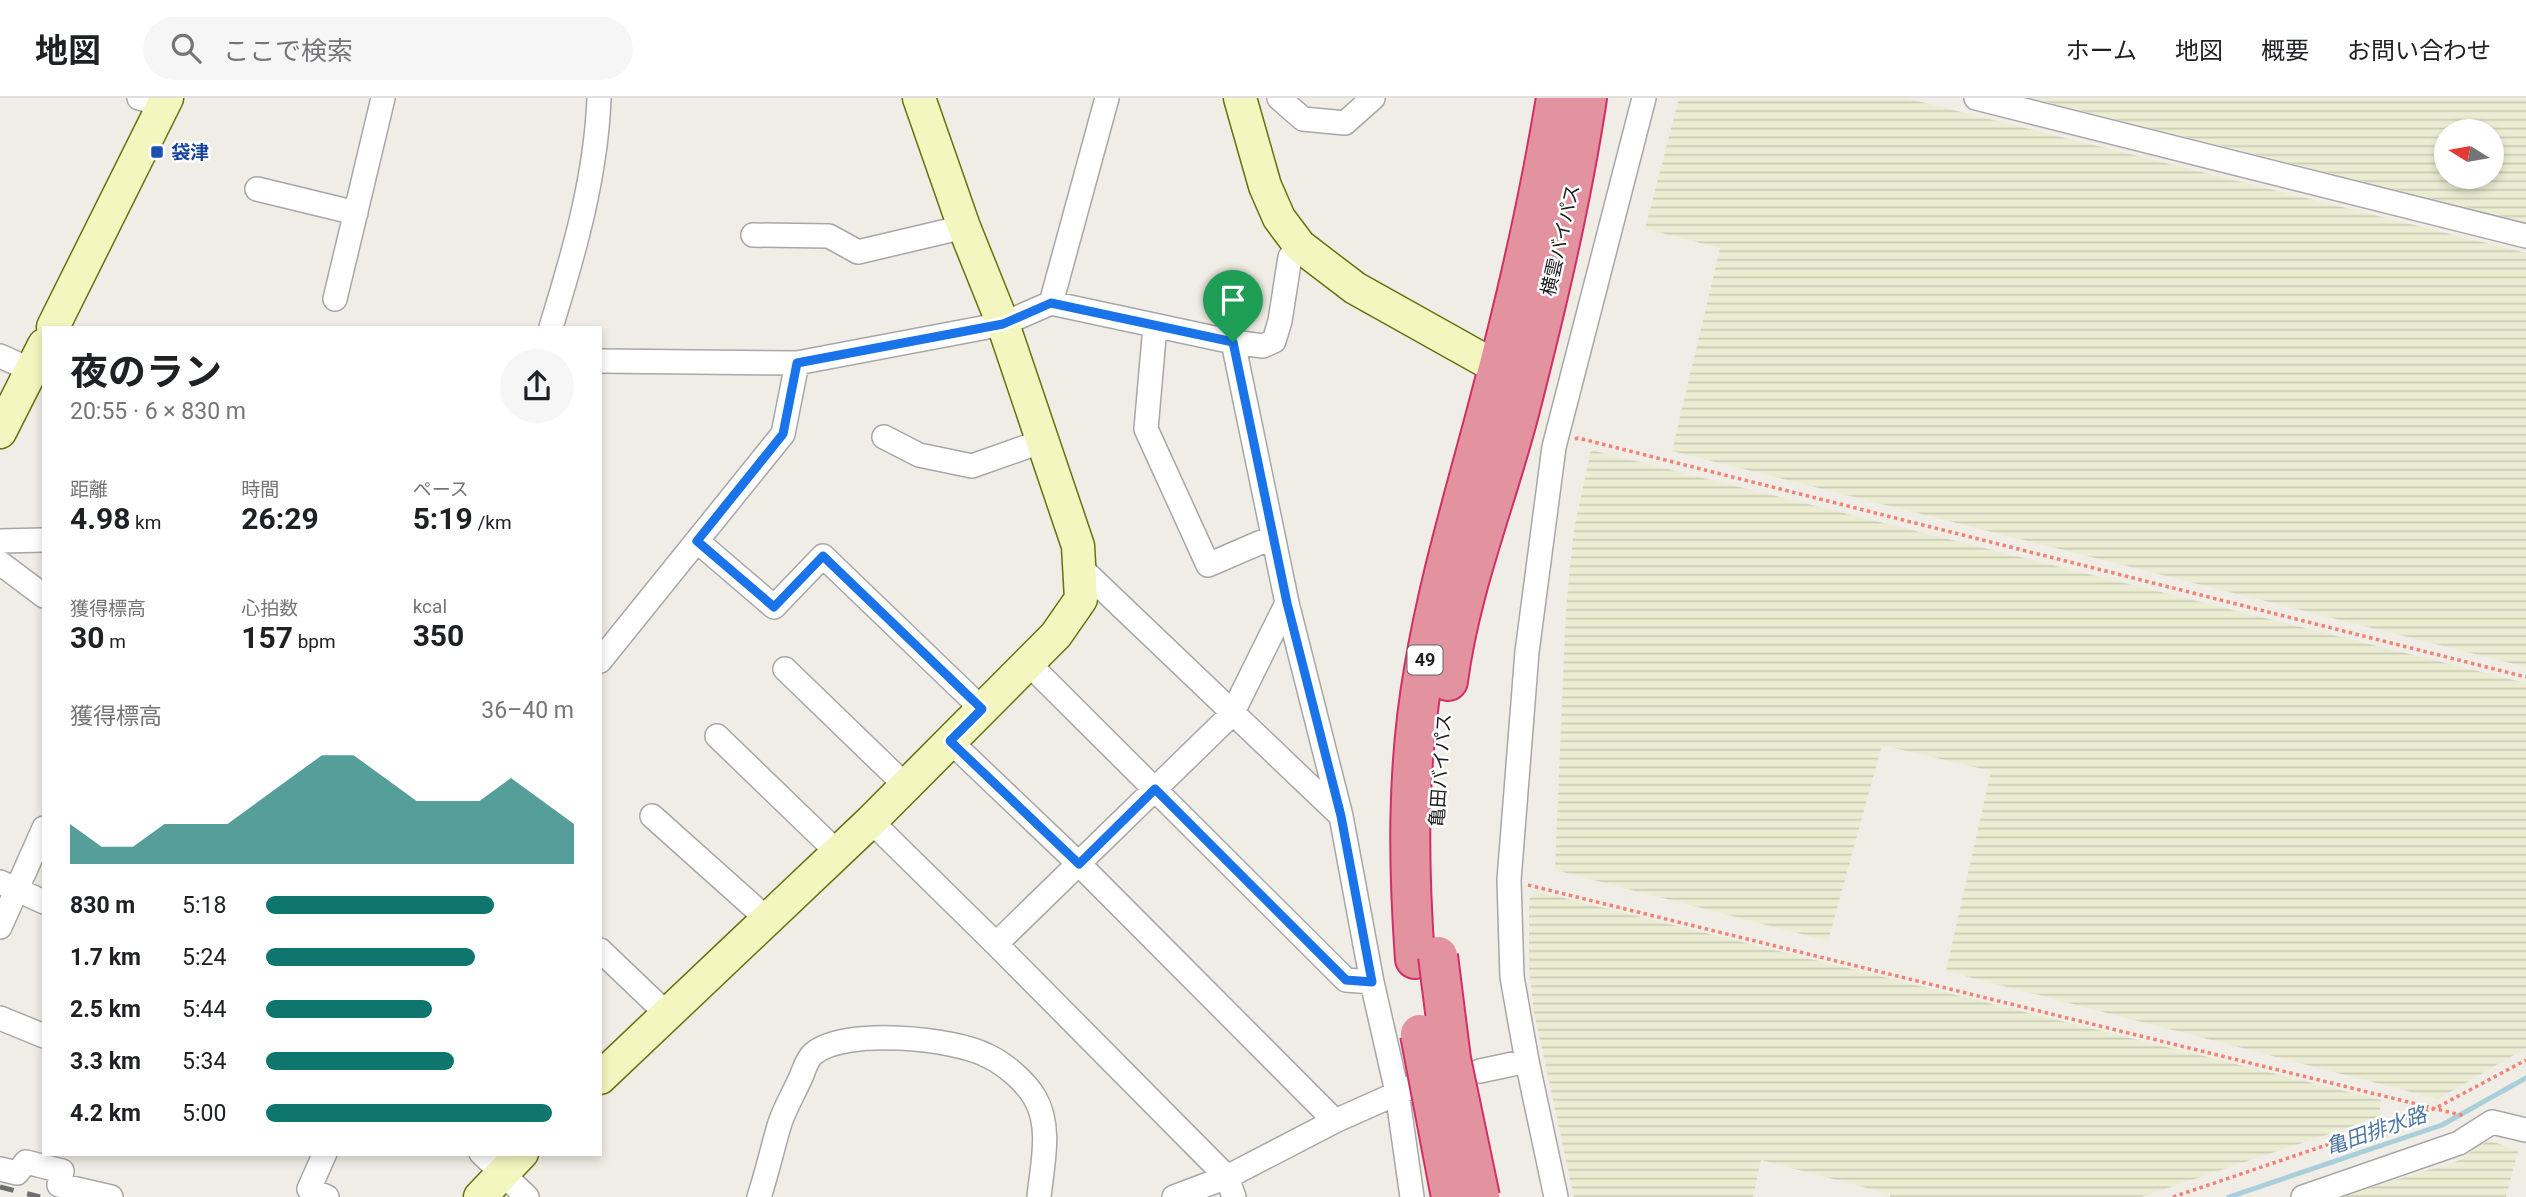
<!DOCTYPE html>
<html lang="ja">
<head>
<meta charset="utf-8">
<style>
  :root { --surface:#fff; --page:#f6f6f6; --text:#202124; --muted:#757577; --line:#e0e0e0; --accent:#0f766e }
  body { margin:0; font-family:Roboto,"Noto Sans JP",sans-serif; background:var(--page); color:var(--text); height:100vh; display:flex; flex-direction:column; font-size:26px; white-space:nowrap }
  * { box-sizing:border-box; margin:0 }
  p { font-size:23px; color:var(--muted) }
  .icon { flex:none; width:38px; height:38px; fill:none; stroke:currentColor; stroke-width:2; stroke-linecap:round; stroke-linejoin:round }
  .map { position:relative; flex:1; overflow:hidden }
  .sheet { position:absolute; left:42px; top:228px; width:560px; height:830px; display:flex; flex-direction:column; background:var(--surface); border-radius:0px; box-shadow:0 4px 10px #0003 }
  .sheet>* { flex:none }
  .needle { width:46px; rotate:281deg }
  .buttons { position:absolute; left:2434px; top:21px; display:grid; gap:14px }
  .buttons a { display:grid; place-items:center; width:70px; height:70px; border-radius:50%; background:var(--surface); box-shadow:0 4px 10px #0003; font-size:35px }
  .pin { position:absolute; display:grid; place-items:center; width:60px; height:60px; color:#fff; margin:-72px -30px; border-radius:50% 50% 50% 0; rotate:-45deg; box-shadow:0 0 7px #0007 }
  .pin .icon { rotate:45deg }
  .round { display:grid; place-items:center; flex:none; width:74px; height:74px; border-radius:37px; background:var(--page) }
  .head { display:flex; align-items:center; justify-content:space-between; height:119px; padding:0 28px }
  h1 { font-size:38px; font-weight:700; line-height:52px }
  .figures { display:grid; grid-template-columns:repeat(3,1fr); gap:10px; height:119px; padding:7px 28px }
  .figures div { display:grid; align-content:center }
  .figures b { font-size:30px; font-weight:700 }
  .figures small { font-size:19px; font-weight:400 }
  .figures p { font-size:19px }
  .chart { height:196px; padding:14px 28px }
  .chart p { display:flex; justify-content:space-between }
  .chart svg { width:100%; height:126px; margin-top:7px; fill:var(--accent); opacity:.7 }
  ul { padding:0 28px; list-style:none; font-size:23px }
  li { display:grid; grid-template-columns:112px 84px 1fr; align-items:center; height:52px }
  li i { height:18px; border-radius:9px; background:var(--accent) }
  header { display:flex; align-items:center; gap:42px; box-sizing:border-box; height:98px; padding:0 35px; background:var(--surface); border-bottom:2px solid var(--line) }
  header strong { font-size:33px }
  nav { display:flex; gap:38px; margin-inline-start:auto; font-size:24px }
  .search { width:490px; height:63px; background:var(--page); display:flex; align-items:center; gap:18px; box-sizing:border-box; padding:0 24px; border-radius:38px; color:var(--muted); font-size:26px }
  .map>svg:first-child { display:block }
</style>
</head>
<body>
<header>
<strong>地図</strong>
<div class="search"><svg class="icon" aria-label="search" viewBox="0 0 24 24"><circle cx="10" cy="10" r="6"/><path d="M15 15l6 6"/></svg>ここで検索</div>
<nav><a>ホーム</a><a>地図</a><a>概要</a><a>お問い合わせ</a></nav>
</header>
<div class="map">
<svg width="2526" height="1099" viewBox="0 0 2526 1099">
  <defs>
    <pattern id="farmland-rules" width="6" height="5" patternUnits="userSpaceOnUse" patternTransform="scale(1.75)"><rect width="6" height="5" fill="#ebedd3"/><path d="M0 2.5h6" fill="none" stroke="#c9cbb5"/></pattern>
  </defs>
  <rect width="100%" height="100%" fill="#f0ede6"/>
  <!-- farmland -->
  <path fill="url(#farmland-rules)" fill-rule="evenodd" d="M1679 0H1905L2526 155V569L1672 353 1720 150 1645 131Z
    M2031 0H2526V124ZM2492 33V79H2446V33Z
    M1591 352 2526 585V950L2438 1001 1946 873 1991 673 1882 647 1828 843 1555 772 1566 510 1574 431Z
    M1535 793 2381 1002 2379 1019 2141 1099H1890V1096L1761 1062 1753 1099H1574L1534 914 1529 869V802Z
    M2489 1042 2518 1053 2506 1099H2340L2458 1063Z"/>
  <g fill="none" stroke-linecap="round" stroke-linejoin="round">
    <!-- stream -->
    <path stroke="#a9cfdb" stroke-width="5" d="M2229 1099 2442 1027 2526 980"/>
    <defs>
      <path id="street" d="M139 0 164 7
        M1279 0 1303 21 1345 25 1373 0
        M1976 0 2526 138
        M257 91 356 115
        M753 137 829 138 858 154 964 129
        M335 201 383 0
        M1051 205 1107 0
        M1155 228 1146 331 1208 467 1273 439
        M551 229C574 155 596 79 599 0
        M1233 244 1287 505 1341 718 1372 884 1397 994 1412 1099
        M0 258 31 272
        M600 263 797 265 1003 226 1051 205 1233 244 1263 248 1274 243 1280 223 1290 159 1300 148
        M884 339 919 357 972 368 1043 343
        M0 443 44 442
        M697 443 774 509 823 458 982 611
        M0 465 44 498
        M1080 469 1341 718
        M600 563 783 336 797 265
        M1028 565 1346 882 1372 884
        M785 571 906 688
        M717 638 837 754
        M950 643 1079 766 1335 1023
        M652 718 767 821
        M871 723 996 846 1227 1079 1234 1099
        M0 784 44 804
        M0 829 44 730
        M996 846 1232 616 1287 505
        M600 852 667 916
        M0 920 44 938
        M1480 973 1527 963
        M325 1055 309 1091 327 1099
        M481 1055 527 1099
        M0 1071 17 1075 26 1064 62 1073 59 1087 111 1099
        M759 1099C767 1075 772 1052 779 1028 784 1011 794 995 801 979 804 972 807 961 813 956 844 929 954 940 988 958 1005 966 1026 984 1035 1000 1052 1029 1042 1068 1039 1099
        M1174 1099 1227 1079 1335 1023 1409 990
        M1556 1099 1527 963 1512 879 1509 782 1527 554 1554 349 1644 0
        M2303 1099 2459 1045 2492 1024 2526 1032"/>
      <path id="secondary" d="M1240 0 1265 88 1279 120 1300 148 1355 190 1498 270 1520 279
        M53 229 167 0
        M0 334 44 247
        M600 980 871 723 1056 537 1081 501 1078 448 1003 226 964 129 919 0
        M480 1099 522 1055"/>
      <path id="highway" d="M1448 583C1460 490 1497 401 1520 311 1546 209 1571 105 1587 0
        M1415 861C1408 764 1407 668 1424 572 1439 481 1466 393 1489 305 1516 204 1539 103 1556 0"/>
    </defs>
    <!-- street casing -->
    <use href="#street" stroke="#a7a7a7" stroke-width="26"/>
    <!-- secondary casing -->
    <use href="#secondary" stroke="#66720b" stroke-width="35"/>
    <!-- highway casing -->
    <use href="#highway" stroke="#d22f65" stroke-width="42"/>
    <!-- path -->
    <path stroke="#f38374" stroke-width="3.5" stroke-dasharray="3.5 3.5" stroke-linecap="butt" d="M1575 341 1578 340 2526 579
      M1528 787 2465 1018
      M2173 1099 2436 1010 2526 962"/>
    <!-- street -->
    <use href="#street" stroke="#fff" stroke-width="23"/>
    <!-- secondary -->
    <use href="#secondary" stroke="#f3f6be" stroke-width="32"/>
    <!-- highway -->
    <use href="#highway" stroke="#e392a0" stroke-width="38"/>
    <!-- rail -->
    <path stroke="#6e6e6e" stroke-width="5" stroke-dasharray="14 14" stroke-linecap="butt" d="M0 1089 40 1099"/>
    <defs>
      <path id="highway-bridge" d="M1438 858 1451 961 1480 1099
        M1420 936 1451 1099"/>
    </defs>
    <!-- highway-bridge casing -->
    <use href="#highway-bridge" stroke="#d22f65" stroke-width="42" stroke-linecap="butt"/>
    <!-- highway-bridge -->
    <use href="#highway-bridge" stroke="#e392a0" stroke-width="38"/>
  </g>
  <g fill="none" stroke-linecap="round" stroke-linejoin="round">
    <defs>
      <path id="route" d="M1051 205 1233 244 1287 505 1341 718 1372 884 1346 882 1155 691 1079 766 950 643 982 611 823 458 774 509 697 443 783 336 797 265 1003 226Z"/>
    </defs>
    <!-- route casing -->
    <use href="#route" stroke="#fff" stroke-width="14"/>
    <!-- route -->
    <use href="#route" stroke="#1a73e8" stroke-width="9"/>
  </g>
  <!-- markers -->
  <rect fill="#1a4fb4" stroke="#fff" stroke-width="2.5" x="150" y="47" width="14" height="14" rx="3.5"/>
  <g text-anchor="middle" stroke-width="5" stroke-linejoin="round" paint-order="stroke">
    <!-- shield labels -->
    <rect fill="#fff" stroke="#636363" stroke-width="2" x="1407.5" y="547.5" width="35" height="29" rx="5"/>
    <g font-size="18" font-weight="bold" fill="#202020">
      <text x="1425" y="568">49</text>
    </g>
    <!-- transit labels -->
    <g font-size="19" font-weight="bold" fill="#164399" stroke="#fff" text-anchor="start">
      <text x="171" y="61">袋津</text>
    </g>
    <!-- street labels -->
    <g font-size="19" fill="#202020" stroke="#fff">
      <text transform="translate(1560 142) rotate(-77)" y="7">横雲バイパス</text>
      <text transform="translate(1440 672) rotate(-86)" y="7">亀田バイパス</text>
    </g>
    <!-- water labels -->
    <g font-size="21" font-style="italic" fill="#4d77a3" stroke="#fff">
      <text transform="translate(2376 1033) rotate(-19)" y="7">亀田排水路</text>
    </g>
  </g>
</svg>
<div class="buttons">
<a><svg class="needle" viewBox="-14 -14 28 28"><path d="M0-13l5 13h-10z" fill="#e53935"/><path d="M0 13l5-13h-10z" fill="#757577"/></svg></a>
</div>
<div class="pin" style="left:1233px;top:244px;background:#1e9e55"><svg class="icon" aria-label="arrive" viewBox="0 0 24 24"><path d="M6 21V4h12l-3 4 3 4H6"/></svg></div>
<section class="sheet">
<div class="head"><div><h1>夜のラン</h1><p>20:55 · 6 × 830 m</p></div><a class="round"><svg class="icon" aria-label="share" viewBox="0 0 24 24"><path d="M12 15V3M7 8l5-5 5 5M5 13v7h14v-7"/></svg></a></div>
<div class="figures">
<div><p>距離</p><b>4.98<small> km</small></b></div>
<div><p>時間</p><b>26:29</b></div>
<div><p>ペース</p><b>5:19<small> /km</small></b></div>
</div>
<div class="figures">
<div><p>獲得標高</p><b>30<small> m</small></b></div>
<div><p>心拍数</p><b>157<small> bpm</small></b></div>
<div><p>kcal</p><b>350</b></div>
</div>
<div class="chart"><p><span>獲得標高</span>36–40 m</p>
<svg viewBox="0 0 160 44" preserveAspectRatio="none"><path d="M0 44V30L10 38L20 38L30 30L40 30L50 30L60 22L70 14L80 6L90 6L100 14L110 22L120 22L130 22L140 14L150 22L160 30V44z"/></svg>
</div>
<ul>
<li><b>830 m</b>5:18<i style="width:74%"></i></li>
<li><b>1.7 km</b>5:24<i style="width:68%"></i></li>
<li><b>2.5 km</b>5:44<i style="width:54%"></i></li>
<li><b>3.3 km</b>5:34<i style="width:61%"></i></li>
<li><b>4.2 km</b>5:00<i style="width:93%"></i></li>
</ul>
</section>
</div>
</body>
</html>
